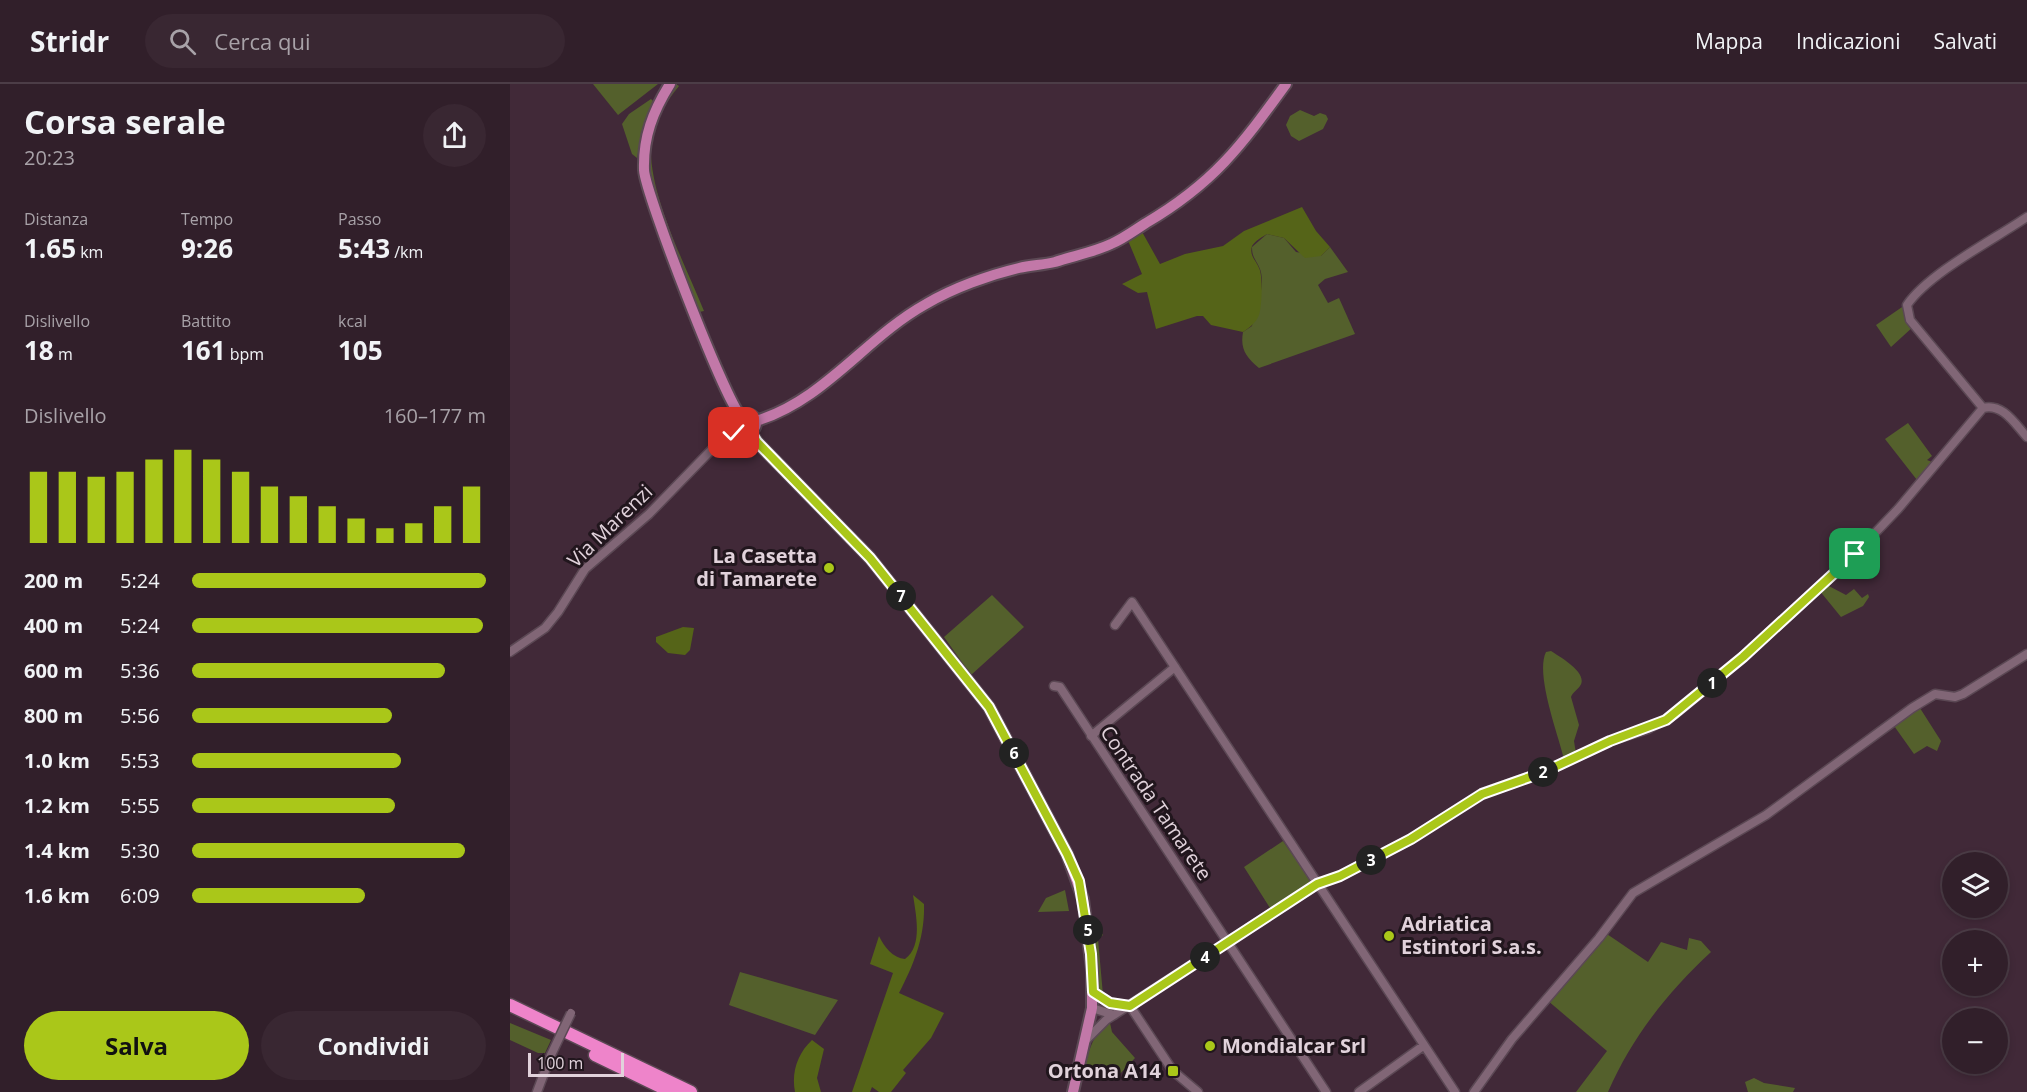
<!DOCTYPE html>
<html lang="it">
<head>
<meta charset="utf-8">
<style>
  :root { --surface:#311f2a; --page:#392732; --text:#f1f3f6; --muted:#a8a2a8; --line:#4c3d47; --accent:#aac719 }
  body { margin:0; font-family:"Open Sans",sans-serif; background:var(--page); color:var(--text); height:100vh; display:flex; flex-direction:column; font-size:22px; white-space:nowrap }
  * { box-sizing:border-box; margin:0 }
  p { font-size:20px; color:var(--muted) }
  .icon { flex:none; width:33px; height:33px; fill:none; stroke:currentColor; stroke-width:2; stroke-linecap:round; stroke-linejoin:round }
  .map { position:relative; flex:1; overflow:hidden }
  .drawer { display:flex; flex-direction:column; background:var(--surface); width:510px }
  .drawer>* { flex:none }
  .tools { position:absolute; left:1432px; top:768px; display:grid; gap:12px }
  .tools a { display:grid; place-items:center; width:66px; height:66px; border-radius:50%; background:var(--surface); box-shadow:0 3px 9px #0003,0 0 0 2px var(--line); font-size:30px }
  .scale { position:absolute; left:18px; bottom:15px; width:96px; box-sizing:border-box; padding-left:6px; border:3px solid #e1d2db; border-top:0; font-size:16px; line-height:21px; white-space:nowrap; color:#e1d2db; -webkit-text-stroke:4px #21161d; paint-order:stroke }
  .pin { position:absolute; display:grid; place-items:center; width:51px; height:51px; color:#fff; margin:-26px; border-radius:12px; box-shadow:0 3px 9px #0006 }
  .km { position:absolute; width:30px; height:30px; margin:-15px; border-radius:50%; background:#222; color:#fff; font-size:16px; line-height:30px; text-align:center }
  .round { display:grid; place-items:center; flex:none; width:63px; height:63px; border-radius:32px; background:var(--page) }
  .headline { display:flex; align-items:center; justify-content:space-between; height:102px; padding:0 24px }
  h1 { font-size:33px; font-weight:700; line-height:45px }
  .metrics { display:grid; grid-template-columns:repeat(3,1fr); gap:9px; height:102px; padding:6px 24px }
  .metrics div { display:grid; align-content:center }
  .metrics b { font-size:26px; font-weight:700 }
  .metrics small { font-size:16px; font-weight:400 }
  .metrics p { font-size:16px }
  .chart { height:168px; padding:12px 24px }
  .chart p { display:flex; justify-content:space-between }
  .chart svg { width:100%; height:108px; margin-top:6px; stroke:var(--accent); stroke-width:6 }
  .button { display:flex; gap:12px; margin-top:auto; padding:12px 24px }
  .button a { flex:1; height:69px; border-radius:36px; background:var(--accent); color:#111; font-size:24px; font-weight:700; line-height:69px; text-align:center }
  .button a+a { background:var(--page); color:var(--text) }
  ul { padding:0 24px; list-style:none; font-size:20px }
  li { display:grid; grid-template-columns:96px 72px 1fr; align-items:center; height:45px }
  li i { height:15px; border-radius:8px; background:var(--accent) }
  header { display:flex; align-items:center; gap:36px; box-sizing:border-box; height:84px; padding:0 30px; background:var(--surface); border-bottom:2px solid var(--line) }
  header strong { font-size:28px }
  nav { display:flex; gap:33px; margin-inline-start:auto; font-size:21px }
  .search { width:420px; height:54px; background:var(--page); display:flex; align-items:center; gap:15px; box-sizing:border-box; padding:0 21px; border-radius:33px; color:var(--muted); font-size:22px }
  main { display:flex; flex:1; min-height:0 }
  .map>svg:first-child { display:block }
</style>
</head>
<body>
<header>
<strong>Stridr</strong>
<div class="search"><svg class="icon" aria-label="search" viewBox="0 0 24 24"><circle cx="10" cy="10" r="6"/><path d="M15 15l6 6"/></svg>Cerca qui</div>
<nav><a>Mappa</a><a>Indicazioni</a><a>Salvati</a></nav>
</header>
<main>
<section class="drawer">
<div class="headline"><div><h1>Corsa serale</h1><p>20:23</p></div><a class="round"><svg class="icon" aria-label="share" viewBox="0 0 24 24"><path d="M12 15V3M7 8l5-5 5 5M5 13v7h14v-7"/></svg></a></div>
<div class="metrics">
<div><p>Distanza</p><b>1.65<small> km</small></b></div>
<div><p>Tempo</p><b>9:26</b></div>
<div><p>Passo</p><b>5:43<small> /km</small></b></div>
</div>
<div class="metrics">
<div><p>Dislivello</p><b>18<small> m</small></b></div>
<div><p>Battito</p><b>161<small> bpm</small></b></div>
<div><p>kcal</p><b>105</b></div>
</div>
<div class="chart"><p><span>Dislivello</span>160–177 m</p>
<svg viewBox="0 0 160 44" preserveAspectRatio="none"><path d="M5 44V15M15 44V15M25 44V17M35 44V15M45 44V10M55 44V6M65 44V10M75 44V15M85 44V21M95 44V25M105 44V29M115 44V34M125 44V38M135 44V36M145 44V29M155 44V21"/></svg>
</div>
<ul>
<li><b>200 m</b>5:24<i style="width:100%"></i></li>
<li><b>400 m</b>5:24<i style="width:99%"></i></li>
<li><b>600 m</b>5:36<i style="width:86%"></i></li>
<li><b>800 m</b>5:56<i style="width:68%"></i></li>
<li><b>1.0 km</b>5:53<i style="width:71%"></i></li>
<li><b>1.2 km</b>5:55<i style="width:69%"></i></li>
<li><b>1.4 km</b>5:30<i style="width:93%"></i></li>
<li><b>1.6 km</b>6:09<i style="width:59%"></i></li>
</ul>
<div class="button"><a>Salva</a><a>Condividi</a></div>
</section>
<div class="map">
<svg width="1517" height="1008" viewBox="0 0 1517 1008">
  <rect width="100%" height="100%" fill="#412938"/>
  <!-- green -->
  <path fill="#54602c" d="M83 0H148L108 31Z
    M166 0 169 2C156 18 145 35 142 55 134 102 176 182 194 227L189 228 143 108C134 68 141 32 166 0Z
    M141 15 143 17 133 42 127 74 122 70 112 40 119 30Z
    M790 26 804 32 810 29 816 31 818 35 813 45 789 57 781 52 776 41 780 32Z
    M757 150 774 154 786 168 811 172 820 163 838 188 815 195 808 201 818 219 829 214 845 250 749 284C736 273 730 265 733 248L742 242C746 225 756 202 750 185 746 175 742 174 742 163Z
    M1395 221 1404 242 1381 263 1366 241Z
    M1398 339 1422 372 1417 376 1422 378 1407 396 1375 355Z
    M1315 500 1336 511 1344 505 1352 514 1358 510 1359 513 1353 522 1331 533 1309 506Z
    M482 511 514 543 461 591 434 553Z
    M1041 567C1050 573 1079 589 1070 602 1067 606 1063 608 1061 613L1069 641 1064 657 1066 670 1054 675C1048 650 1025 590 1036 568Z
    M1408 621 1431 657 1427 667 1417 662 1404 670 1382 639Z
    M773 757 801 797 760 824 734 783Z
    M555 806 559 827 528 828 536 814Z
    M582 837 593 851 588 855 593 911 586 904Z
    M1094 848 1138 878 1151 858 1177 866 1179 854 1191 857 1201 868C1157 909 1122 953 1098 1008H1066L1097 967 1037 916Z
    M230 888 328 916 305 951 219 921Z
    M0 939 41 956 35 969H28L0 956Z
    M600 939 602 948 625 974 608 992 588 982 580 988 574 984C580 966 582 949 600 939Z
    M1244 994 1254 999 1285 1004 1283 1008H1238L1235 998Z"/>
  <!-- forest -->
  <path fill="#556418" d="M792 123 806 147 820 163 811 172 795 174 774 154 757 150C752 153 745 157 742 162 739 172 746 176 749 184 753 191 752 223 749 231 746 239 739 244 733 248L701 241 693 232H687L646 245 637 208 628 209 612 200 632 190 617 154 631 146 650 180 675 170 713 162 734 147Z
    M173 543 184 544 180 566 175 571 158 569 146 558V553Z
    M403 811 414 820C415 853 404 880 389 909L434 929 421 954 393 986 396 989 381 1008H369L362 1003 360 1008H342L383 889 360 880 369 852C374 863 383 874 395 875 413 862 406 831 403 811Z
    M302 956 314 965 307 994 311 1008H285C281 988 288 969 302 956Z"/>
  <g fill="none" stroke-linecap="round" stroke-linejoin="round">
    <defs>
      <path id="minor" d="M1473 324 1400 236 1397 221C1419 189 1483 156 1517 133
        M605 541 622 518 945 1008
        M0 568 35 544 48 528 75 485 139 430 210 357 229 343
        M544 602 550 603 816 1008
        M581 652 665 583
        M583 908 600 919 620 922 663 987 688 1008
        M582 924 604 931
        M576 956 596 936 807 800 830 792 901 755 972 709 1034 688 1100 657 1138 645 1165 630 1234 573 1345 470 1388 425 1473 324C1493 319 1505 340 1517 353
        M27 1008 41 971
        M849 1008 913 962
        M964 1008 1002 955 1089 854 1123 809 1256 731 1402 624 1425 610 1445 613 1453 610 1517 570"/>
      <path id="major" d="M160 0C143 27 133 53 134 86 135 109 216 319 231 332
        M228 339a9 9 0 1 1 18 0a9 9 0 1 1-18 0Z
        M246 337C315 316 355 254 416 220 443 204 479 191 509 184 521 181 533 181 545 178 563 172 584 168 601 160 613 155 625 146 636 139 704 99 731 62 776 0
        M240 347 247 358 360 474 479 623 557 770 573 815 582 885V924L563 1008"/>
      <path id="highway" d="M0 921 181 1008
        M85 971 161 1008"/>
    </defs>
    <!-- minor casing -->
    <use href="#minor" stroke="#5b4854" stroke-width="11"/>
    <!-- major casing -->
    <use href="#major" stroke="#5b4854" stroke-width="14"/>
    <!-- highway casing -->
    <use href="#highway" stroke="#5b4854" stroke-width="15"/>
    <!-- minor -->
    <use href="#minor" stroke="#816676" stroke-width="8"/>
    <!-- major -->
    <use href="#major" stroke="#c278a8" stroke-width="10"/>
    <!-- highway -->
    <use href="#highway" stroke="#ee84ca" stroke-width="12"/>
    <defs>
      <path id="minor-bridge" d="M41 971 61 929"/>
    </defs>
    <!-- minor-bridge casing -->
    <use href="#minor-bridge" stroke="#5b4854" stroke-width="11" stroke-linecap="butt"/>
    <!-- minor-bridge -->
    <use href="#minor-bridge" stroke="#816676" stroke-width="8"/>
  </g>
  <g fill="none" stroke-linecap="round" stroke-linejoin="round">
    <defs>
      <path id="route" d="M224 349 230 343 240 347 247 358 360 474 479 623 557 770 569 797 581 870 583 908 600 919 620 922 807 800 830 792 901 755 972 710 1034 688 1100 657 1156 636 1233 573 1345 470"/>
    </defs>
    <!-- route casing -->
    <use href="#route" stroke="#fff" stroke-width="12"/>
    <!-- route -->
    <use href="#route" stroke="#aac719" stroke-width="8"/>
  </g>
  <!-- markers -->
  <g fill="#aac719" stroke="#21161d" stroke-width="2">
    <circle cx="319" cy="484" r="6"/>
    <circle cx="879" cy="852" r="6"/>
    <circle cx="700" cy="962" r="6"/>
    <rect x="657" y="981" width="12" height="12" rx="3"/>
  </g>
  <g text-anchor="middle" stroke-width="6" stroke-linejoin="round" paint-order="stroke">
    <!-- street labels -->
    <g font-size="20" fill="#e1d2db" stroke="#21161d">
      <text transform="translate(100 442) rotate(-44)" y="7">Via Marenzi</text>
      <text transform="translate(646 719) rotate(56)" y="7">Contrada Tamarete</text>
    </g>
    <!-- poi labels -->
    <g font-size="20" font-weight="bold" fill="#e1d2db" stroke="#21161d" text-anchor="end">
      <text x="307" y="479">La Casetta<tspan x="307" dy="23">di Tamarete</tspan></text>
      <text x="891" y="847" text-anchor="start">Adriatica<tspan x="891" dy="23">Estintori S.a.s.</tspan></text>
      <text x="712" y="969" text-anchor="start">Mondialcar Srl</text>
      <text x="651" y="994">Ortona A14</text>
    </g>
  </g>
</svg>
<div class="tools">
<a><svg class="icon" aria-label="layers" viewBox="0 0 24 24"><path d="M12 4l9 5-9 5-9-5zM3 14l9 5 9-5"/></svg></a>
<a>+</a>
<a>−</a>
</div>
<div class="scale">100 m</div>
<div class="pin" style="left:1345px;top:470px;background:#1e9e55"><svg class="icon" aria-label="arrive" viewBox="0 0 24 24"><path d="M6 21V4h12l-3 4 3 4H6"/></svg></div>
<div class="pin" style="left:224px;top:349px;background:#d93025"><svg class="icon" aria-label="check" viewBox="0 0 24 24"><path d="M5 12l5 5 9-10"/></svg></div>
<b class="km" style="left:1202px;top:599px">1</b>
<b class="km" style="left:1033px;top:688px">2</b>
<b class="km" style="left:861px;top:776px">3</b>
<b class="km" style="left:695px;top:873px">4</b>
<b class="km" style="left:578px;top:846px">5</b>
<b class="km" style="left:504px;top:669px">6</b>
<b class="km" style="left:391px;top:512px">7</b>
</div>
</main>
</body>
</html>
